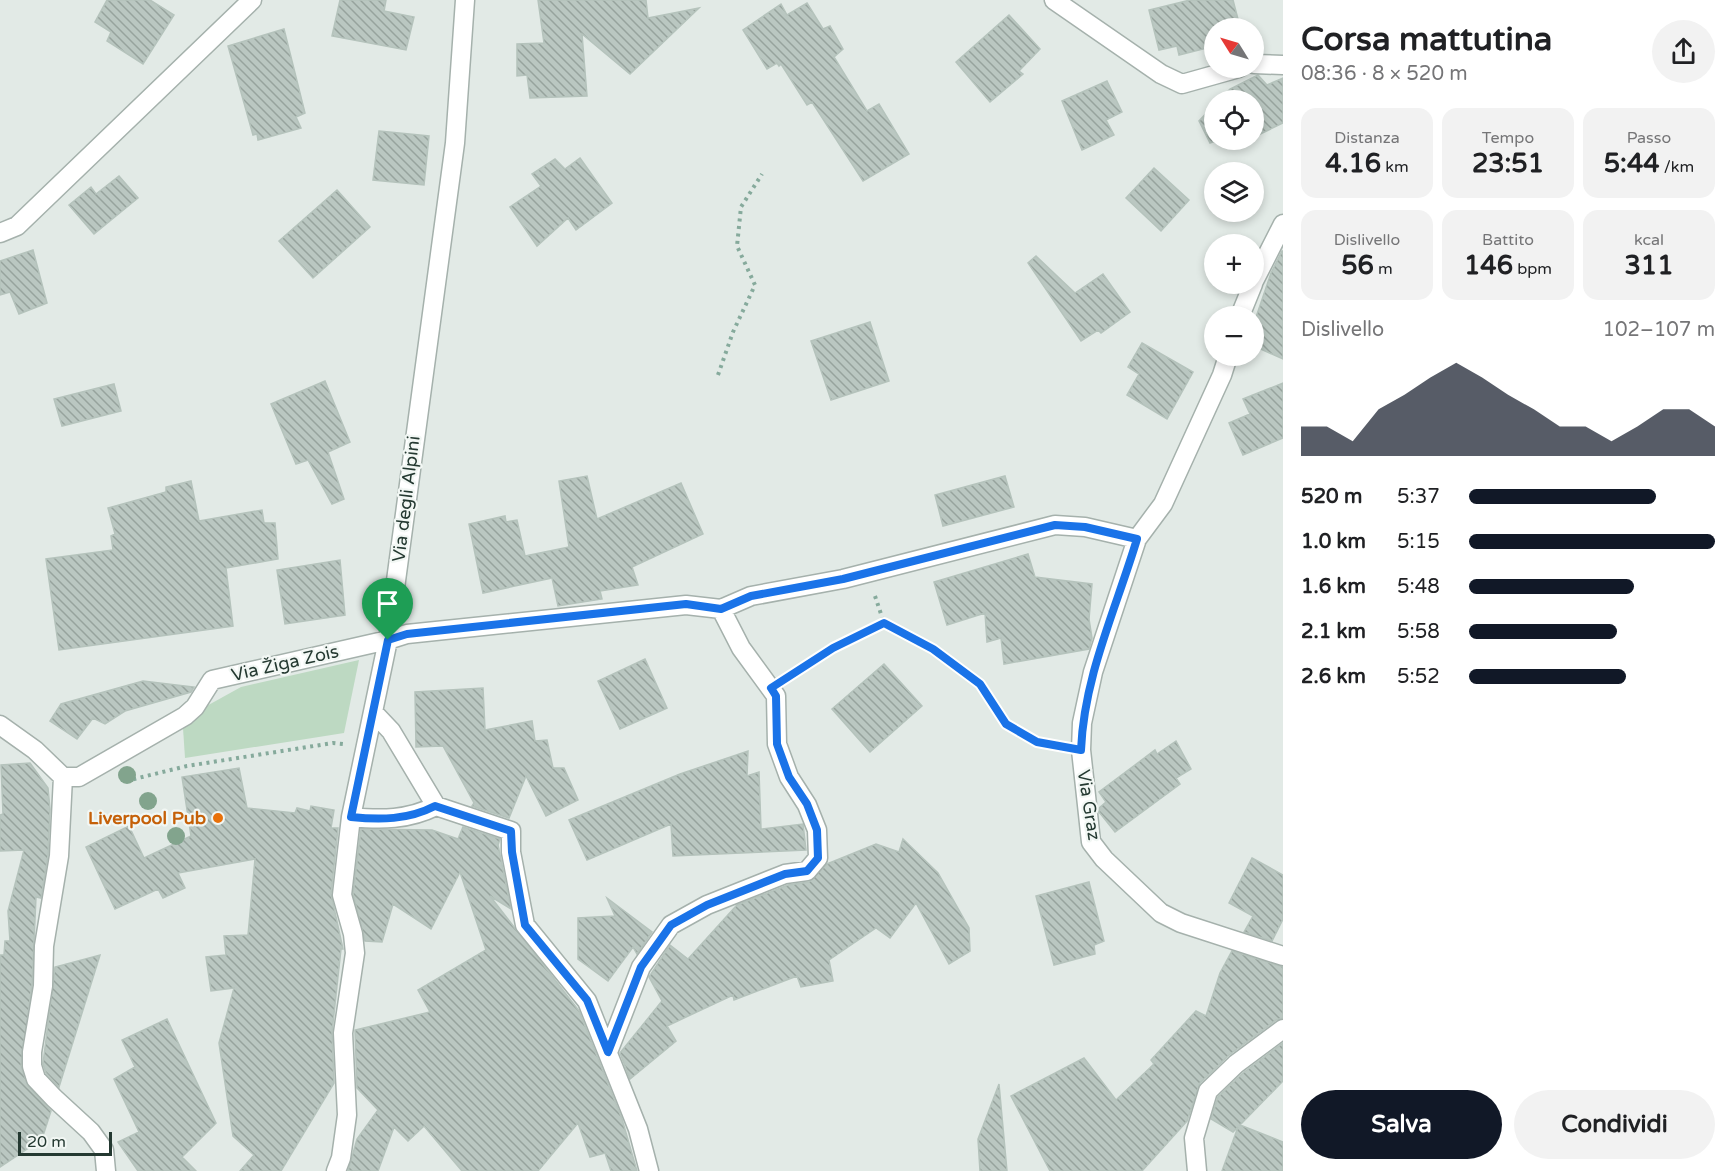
<!DOCTYPE html>
<html lang="it">
<head>
<meta charset="utf-8">
<style>
  :root { --surface:#fff; --page:#f2f2f2; --text:#202124; --muted:#757577; --accent:#111827 }
  body { margin:0; font-family:"Varela Round",sans-serif; background:var(--page); color:var(--text); height:100vh; display:flex; flex-direction:column; font-size:22px; white-space:nowrap }
  * { box-sizing:border-box; margin:0 }
  p { font-size:20px; color:var(--muted) }
  .icon { flex:none; width:33px; height:33px; fill:none; stroke:currentColor; stroke-width:2; stroke-linecap:round; stroke-linejoin:round }
  .map { position:relative; flex:1; overflow:hidden }
  .side { display:flex; flex-direction:column; background:var(--surface); width:450px }
  .side>* { flex:none }
  .needle { width:39px; rotate:307deg }
  .tools { position:absolute; left:1204px; top:18px; display:grid; gap:12px }
  .tools a { display:grid; place-items:center; width:60px; height:60px; border-radius:50%; background:var(--surface); box-shadow:0 3px 9px #0003; font-size:30px }
  .scale { position:absolute; left:18px; bottom:15px; width:94px; box-sizing:border-box; padding-left:6px; border:3px solid #243931; border-top:0; font-size:16px; line-height:21px; white-space:nowrap; color:#243931; -webkit-text-stroke:4px #f2f7f4; paint-order:stroke }
  .pin { position:absolute; display:grid; place-items:center; width:51px; height:51px; color:#fff; margin:-62px -26px; border-radius:50% 50% 50% 0; rotate:-45deg; box-shadow:0 0 6px #0007 }
  .pin .icon { rotate:45deg }
  .round { display:grid; place-items:center; flex:none; width:63px; height:63px; border-radius:32px; background:var(--page) }
  .summary { display:flex; align-items:center; justify-content:space-between; height:102px; padding:0 18px }
  h1 { font-size:33px; font-weight:700; line-height:45px }
  .metrics { display:grid; grid-template-columns:repeat(3,1fr); gap:9px; height:102px; padding:6px 18px }
  .metrics div { display:grid; align-content:center; border-radius:15px; background:var(--page); text-align:center }
  .metrics b { font-size:26px; font-weight:700 }
  .metrics small { font-size:16px; font-weight:400 }
  .metrics p { font-size:16px }
  .chart { height:168px; padding:12px 18px }
  .chart p { display:flex; justify-content:space-between }
  .chart svg { width:100%; height:108px; margin-top:6px; fill:var(--accent); opacity:.7 }
  .cta { display:flex; gap:12px; margin-top:auto; padding:12px 18px }
  .cta a { flex:1; height:69px; border-radius:36px; background:var(--accent); color:#fff; font-size:24px; font-weight:700; line-height:69px; text-align:center }
  .cta a+a { background:var(--page); color:var(--text) }
  ul { padding:0 18px; list-style:none; font-size:20px }
  li { display:grid; grid-template-columns:96px 72px 1fr; align-items:center; height:45px }
  li i { height:15px; border-radius:8px; background:var(--accent) }
  main { display:flex; flex:1; min-height:0 }
  .map>svg:first-child { display:block }
</style>
</head>
<body>
<main>
<div class="map">
<svg width="1283" height="1171" viewBox="0 0 1283 1171">
  <defs>
    <pattern id="building-back-hatch" width="6" height="6" patternUnits="userSpaceOnUse" patternTransform="scale(1.5)"><rect width="6" height="6" fill="#bac7c1"/><path d="M-1 5l2 2M0 0l6 6M5-1l2 2" fill="none" stroke="#97a39d"/></pattern>
  </defs>
  <rect width="100%" height="100%" fill="#e2eae6"/>
  <!-- grass -->
  <path fill="#bdd9c2" d="M359 660 344 733 185 758 183 728 203 708 241 687Z"/>
  <!-- building -->
  <path fill="url(#building-back-hatch)" stroke="#b5c3bc" stroke-width="1.5" d="M107 0H150L174 15 143 64 107 41 111 32 95 22Z
    M340 0H386L384 11 414 17 406 50 332 36Z
    M538 0H646L648 18 699 8 630 74 582 34 587 96 530 98 527 75 517 76V44L544 43Z
    M1190 0H1233L1239 23 1215 28V46L1179 55 1177 46 1159 50 1149 10Z
    M807 3 823 29 830 26 843 49 834 57 867 111 879 104 909 154 863 181 812 102 807 105 781 64 779 66 777 63 767 69 743 30 781 4 787 15Z
    M1009 15 1040 49 1019 71 1023 74 990 102 956 62Z
    M284 29 305 113 296 117 301 128 258 140 257 134 253 135 228 46Z
    M1258 75 1267 85 1283 78V123L1254 137V100H1219L1230 89Z
    M1107 81 1122 112 1106 120 1114 135 1082 150 1062 101Z
    M1215 104V140H1218L1210 143 1199 121Z
    M379 131 429 136 424 185 373 180Z
    M580 158 612 203 576 230 568 218 537 246 510 207 541 186 532 174 555 159 565 169Z
    M1154 168 1189 200 1161 231 1126 198Z
    M119 176 138 198 94 234 69 205 91 187 96 194Z
    M337 190 370 227 313 278 279 241Z
    M33 250 47 303 19 314 10 292 0 295V261Z
    M1282 251H1283V359L1254 346V323L1271 273Z
    M1036 256 1075 293 1103 274 1130 312 1101 333 1098 330 1081 341 1028 263Z
    M870 322 889 381 831 400 811 341Z
    M1142 343 1193 372 1167 419 1127 395 1139 374 1128 367Z
    M325 381 350 442 328 452 344 499 332 504 308 460 296 464 271 404Z
    M1283 383V438L1243 455 1229 423 1250 414 1243 399Z
    M114 384 121 411 62 426 54 399Z
    M587 476 597 519 681 483 703 534 632 567 638 585 600 591 602 599 558 606 552 578 483 593 469 524 505 516 506 522 517 520 525 556 569 547 559 481Z
    M1005 476 1014 507 943 526 935 495Z
    M191 481 199 521 262 510 264 523H275L278 559 226 568 233 626 59 650 46 559 113 550 111 536 115 534 108 508 166 492V487Z
    M1028 554 1035 577 1092 584 1089 619 1092 638 1089 649 1004 664 1001 638 987 642 985 613 947 625 934 582Z
    M340 560 345 615 285 624 277 570Z
    M645 659 667 708 620 729 598 681Z
    M884 664 922 706 870 752 832 709Z
    M143 681 194 687 191 692 125 711 105 724 93 718 77 739 50 721 61 704Z
    M483 688 485 730 532 721 535 741 547 740 553 768H564L578 800 546 816 526 776 509 818 472 806 474 803 443 746 416 747 415 692Z
    M1176 741 1191 769 1176 778 1180 784 1115 832 1099 812V808L1106 802 1099 792 1155 750 1157 754Z
    M748 751 747 776 759 772 761 829 803 824 806 850 673 856 671 824 587 860 569 820 680 774Z
    M30 763 48 788 50 809 48 855 41 898 36 897 32 985 21 1066 28 1086 51 1111 42 1139 0 1167V955H4L5 941H10L8 911 24 850 0 851V815L3 814 1 765Z
    M239 768 247 808 295 813 297 808 310 811 311 806 334 810 331 828H338L331 894 343 949H341L332 1032 334 1083 281 1171H240L254 1155 233 1136 219 1043 234 988 211 991 206 957 226 955 224 936 248 935 255 859 178 873 185 888 163 898 158 889 115 909 86 847 129 826 144 858 191 836 182 777Z
    M463 827 500 839 498 845 511 909 490 896 579 1011 622 1119 637 1171H611L605 1153 590 1157 578 1123 538 1171H462L424 1126 408 1141 394 1127 378 1171H348L357 1139 378 1110 357 1088 355 1030 430 1012 418 990 486 950 460 872 431 929 393 904 382 942 365 941 353 894 361 829 432 830 458 839Z
    M903 839 938 873 969 928 970 951 949 964 916 903 890 938 876 928 829 960 833 981 801 987 797 976 734 1000 733 995 667 1026 676 1041 630 1079 620 1053 662 1001 649 977 670 945 688 959 737 905 788 885 809 882 827 864 876 844 899 852Z
    M1252 858 1283 875V919L1272 941 1244 932 1253 916 1229 903Z
    M1089 882 1104 941 1094 945 1095 954 1054 965 1036 896Z
    M607 898 652 932 637 954 633 947 608 981 578 959V918L615 916Z
    M1232 951 1283 967V1018L1276 1020 1229 1055 1200 1083 1187 1121 1142 1171H1050L1011 1096 1084 1058 1116 1100 1154 1064 1151 1060 1196 1011 1206 1016 1220 973Z
    M100 955 82 1013 59 1087 46 1073 43 1064 55 967Z
    M167 1019 216 1123 182 1157 196 1171H138L118 1142 139 1132 114 1079 135 1067 122 1040Z
    M1283 1043V1081L1240 1125 1283 1142V1171H1222L1238 1127 1233 1132 1211 1119 1218 1097 1243 1073Z
    M999 1084 1007 1171H980L978 1139Z"/>
  <g fill="none" stroke-linecap="round" stroke-linejoin="round">
    <defs>
      <path id="minor" d="M1054 0 1161 74 1182 84 1239 68
        M1254 64 1283 65
        M0 233 17 226 252 0
        M1254 281 1283 224
        M1240 316 1253 284
        M1228 356 1222 375 1163 504 1137 539 1093 672 1082 723 1081 750 1088 814 1091 842 1104 859 1161 913 1181 923 1283 956
        M373 712 391 731 436 806 511 831V852L525 925 587 1001 638 1129 649 1171
        M0 725 35 750 63 777 59 856 44 946 43 986 32 1052V1066L36 1079 54 1098 91 1132 104 1150 106 1171
        M63 777H79L185 716 195 707 212 680 388 640 407 634 686 605 721 609 751 596 843 579 1055 525 1085 527 1137 539
        M351 817C381 820 408 820 436 806
        M608 1052 641 967 671 925 707 905 785 874 807 871 818 858 817 830 807 805 789 777 777 744 776 696 741 648 721 609
        M336 1171 341 1158 347 1115 343 1033 355 953 353 934 342 895 351 817 388 640 455 143 465 0
        M1197 1171 1194 1138 1208 1091 1236 1064 1283 1029"/>
    </defs>
    <!-- minor casing -->
    <use href="#minor" stroke="#a5b1ac" stroke-width="21"/>
    <!-- path -->
    <path stroke="#86aa9c" stroke-width="4" stroke-dasharray="3 4.5" stroke-linecap="butt" d="M718 375 733 332 755 285 737 246 741 207 762 174
      M875 596 884 623
      M790 676 833 648 884 623 933 649 980 684 1006 724 1037 742 1057 745
      M126 781 187 766 333 743 343 744"/>
    <!-- minor -->
    <use href="#minor" stroke="#fff" stroke-width="18"/>
  </g>
  <!-- trees -->
  <g fill="#82a48d">
    <circle cx="127" cy="775" r="9"/>
    <circle cx="148" cy="801" r="9"/>
    <circle cx="176" cy="836" r="9"/>
  </g>
  <g fill="none" stroke-linecap="round" stroke-linejoin="round">
    <defs>
      <path id="route" d="M1055 525 1085 527 1137 539C1116 609 1084 676 1081 750L1037 742 1006 724 980 684 933 649 884 623 833 648 771 688 776 696 777 744 789 777 807 804 817 830 818 858 807 871 785 874 707 905 671 925 641 967 608 1052 587 1000 525 925 512 852 511 831 435 806C408 820 380 820 351 817L388 640 407 634 686 604 721 609 751 596 843 579Z"/>
    </defs>
    <!-- route casing -->
    <use href="#route" stroke="#fff" stroke-width="12"/>
    <!-- route -->
    <use href="#route" stroke="#1a73e8" stroke-width="8"/>
  </g>
  <!-- markers -->
  <circle fill="#e8710a" stroke="#f2f7f4" stroke-width="2" cx="218" cy="818" r="6"/>
  <g text-anchor="middle" stroke-width="4.5" stroke-linejoin="round" paint-order="stroke">
    <!-- street labels -->
    <g font-size="18" fill="#243931" stroke="#f2f7f4">
      <text transform="translate(406 499) rotate(-83)" y="6">Via degli Alpini</text>
      <text transform="translate(285 663) rotate(-13)" y="6">Via Žiga Zois</text>
      <text transform="translate(1089 805) rotate(81)" y="6">Via Graz</text>
    </g>
    <!-- food labels -->
    <g font-size="18" font-weight="bold" fill="#c56008" stroke="#f2f7f4" text-anchor="end">
      <text x="206" y="824">Liverpool Pub</text>
    </g>
  </g>
</svg>
<div class="tools">
<a><svg class="needle" viewBox="-14 -14 28 28"><path d="M0-13l5 13h-10z" fill="#e53935"/><path d="M0 13l5-13h-10z" fill="#757577"/></svg></a>
<a><svg class="icon" aria-label="locate" viewBox="0 0 24 24"><circle cx="12" cy="12" r="6"/><path d="M12 2v4M12 18v4M2 12h4M18 12h4"/></svg></a>
<a><svg class="icon" aria-label="layers" viewBox="0 0 24 24"><path d="M12 4l9 5-9 5-9-5zM3 14l9 5 9-5"/></svg></a>
<a>+</a>
<a>−</a>
</div>
<div class="scale">20 m</div>
<div class="pin" style="left:388px;top:640px;background:#1e9e55"><svg class="icon" aria-label="arrive" viewBox="0 0 24 24"><path d="M6 21V4h12l-3 4 3 4H6"/></svg></div>
</div>
<section class="side">
<div class="summary"><div><h1>Corsa mattutina</h1><p>08:36 · 8 × 520 m</p></div><a class="round"><svg class="icon" aria-label="share" viewBox="0 0 24 24"><path d="M12 15V3M7 8l5-5 5 5M5 13v7h14v-7"/></svg></a></div>
<div class="metrics">
<div><p>Distanza</p><b>4.16<small> km</small></b></div>
<div><p>Tempo</p><b>23:51</b></div>
<div><p>Passo</p><b>5:44<small> /km</small></b></div>
</div>
<div class="metrics">
<div><p>Dislivello</p><b>56<small> m</small></b></div>
<div><p>Battito</p><b>146<small> bpm</small></b></div>
<div><p>kcal</p><b>311</b></div>
</div>
<div class="chart"><p><span>Dislivello</span>102–107 m</p>
<svg viewBox="0 0 160 44" preserveAspectRatio="none"><path d="M0 44V32L10 32L20 38L30 25L40 19L50 12L60 6L70 12L80 19L90 25L100 32L110 32L120 38L130 32L140 25L150 25L160 32V44z"/></svg>
</div>
<ul>
<li><b>520 m</b>5:37<i style="width:76%"></i></li>
<li><b>1.0 km</b>5:15<i style="width:100%"></i></li>
<li><b>1.6 km</b>5:48<i style="width:67%"></i></li>
<li><b>2.1 km</b>5:58<i style="width:60%"></i></li>
<li><b>2.6 km</b>5:52<i style="width:64%"></i></li>
</ul>
<div class="cta"><a>Salva</a><a>Condividi</a></div>
</section>
</main>
</body>
</html>
